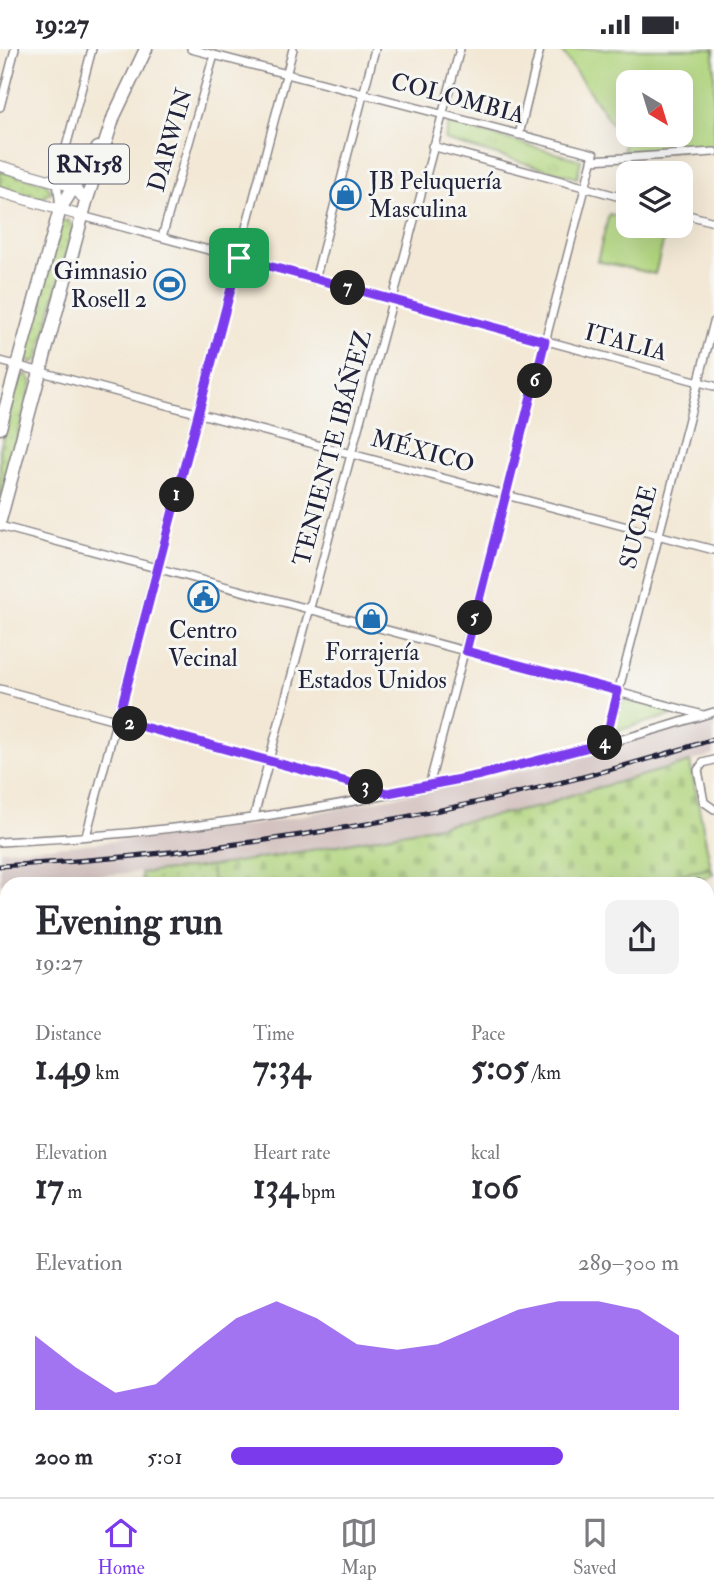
<!DOCTYPE html>
<html lang="en">
<head>
<meta charset="utf-8">
<style>
  :root { --surface:#fff; --page:#f2f2f3; --text:#2b2b33; --muted:#7c7c81; --line:#e1e1e2; --accent:#7c3aed }
  body { margin:0; font-family:"IM FELL Double Pica",serif; background:var(--page); color:var(--text); height:100vh; display:flex; flex-direction:column; font-size:26px; white-space:nowrap }
  * { box-sizing:border-box; margin:0 }
  p { font-size:23px; color:var(--muted) }
  .icon { flex:none; width:38px; height:38px; fill:none; stroke:currentColor; stroke-width:2; stroke-linecap:round; stroke-linejoin:round }
  .map { position:relative; flex:1; overflow:hidden }
  .panel { position:absolute; left:0px; top:828px; width:714px; height:621px; display:flex; flex-direction:column; background:var(--surface); border-radius:21px 21px 0 0; box-shadow:0 7px 28px #0002 }
  .panel>* { flex:none }
  .needle { width:46px; rotate:142deg }
  .fabs { position:absolute; left:616px; top:21px; display:grid; gap:14px }
  .fabs a { display:grid; place-items:center; width:77px; height:77px; border-radius:14px; background:var(--surface); box-shadow:0 7px 28px #0002; font-size:35px }
  .pin { position:absolute; display:grid; place-items:center; width:60px; height:60px; color:#fff; margin:-30px; border-radius:14px; box-shadow:0 4px 10px #0006 }
  .km { position:absolute; width:35px; height:35px; margin:-18px; border-radius:50%; background:#222; color:#fff; font-size:19px; line-height:35px; text-align:center }
  .round { display:grid; place-items:center; flex:none; width:74px; height:74px; border-radius:14px; background:var(--page) }
  .head { display:flex; align-items:center; justify-content:space-between; height:119px; padding:0 35px }
  h1 { font-size:38px; font-weight:800; line-height:52px }
  .figures { display:grid; grid-template-columns:repeat(3,1fr); gap:10px; height:119px; padding:7px 35px }
  .figures div { display:grid; align-content:center }
  .figures b { font-size:35px; font-weight:800 }
  .figures small { font-size:19px; font-weight:400 }
  .figures p { font-size:19px }
  .chart { height:196px; padding:14px 35px }
  .chart p { display:flex; justify-content:space-between }
  .chart svg { width:100%; height:126px; margin-top:7px; fill:var(--accent); opacity:.7 }
  ul { padding:0 35px; list-style:none; font-size:23px }
  li { display:grid; grid-template-columns:112px 84px 1fr; align-items:center; height:52px }
  li i { height:18px; border-radius:9px; background:var(--accent) }
  .status { display:flex; justify-content:space-between; align-items:center; height:49px; padding:0 35px; background:var(--surface); direction:ltr }
  .status svg { height:19px; fill:currentColor }
  .tab-bar { display:flex; justify-content:space-around; align-items:center; height:98px; border-top:2px solid var(--line); background:var(--surface); font-size:19px; color:var(--muted) }
  .tab-bar a { display:grid; justify-items:center; gap:4px }
  .tab-bar .current { color:var(--accent) }
  .map>svg:first-child { display:block }
</style>
</head>
<body>
<div class="status"><b>19:27</b><svg viewBox="0 0 49 12"><path d="M0 12V9h3v3zM5 12V6h3v6zM10 12V3h3v9zM15 12V0h3v12zM26 1h20v11H26zM47 4h2v5h-2z"/></svg></div>
<div class="map">
<svg width="714" height="1448" viewBox="0 0 714 1448">
  <defs>
    <pattern id="grass-dots" width="8" height="8" patternUnits="userSpaceOnUse" patternTransform="scale(1.75)"><rect width="8" height="8" fill="#b1d57e"/><path d="M2 2h.1M6 6h.1" fill="none" stroke="#98b76e" stroke-width="1.8" stroke-linecap="round"/></pattern>
    <pattern id="cemetery-stones" width="16" height="16" patternUnits="userSpaceOnUse" patternTransform="scale(1.75)"><rect width="16" height="16" fill="#b1d57e"/><path d="M2 7V4a2 2 0 0 1 4 0v3zM10 15v-3a2 2 0 0 1 4 0v3z" fill="#98b76e"/></pattern>
    <pattern id="park-tufts" width="24" height="20" patternUnits="userSpaceOnUse" patternTransform="scale(1.75)"><rect width="24" height="20" fill="#b1d57e"/><path d="M3 7l-1-3M5 7V3M7 7l1-3M15 17l-1-3M17 17v-4M19 17l1-3" fill="none" stroke="#98b76e"/></pattern>
  </defs>
  <rect width="100%" height="100%" fill="#f6f6f2"/>
  <filter id="ink" filterUnits="userSpaceOnUse"><feTurbulence type="fractalNoise" baseFrequency=".0143" numOctaves="2"/><feDisplacementMap in="SourceGraphic" scale="14" xChannelSelector="R" yChannelSelector="G"/><feConvolveMatrix kernelMatrix="1 2 1 2 8 2 1 2 1" color-interpolation-filters="sRGB"/></filter>
  <filter id="wash" filterUnits="userSpaceOnUse"><feTurbulence type="fractalNoise" baseFrequency=".00686" numOctaves="4" result="noise"/><feDisplacementMap in="SourceGraphic" scale="28" xChannelSelector="R" yChannelSelector="G"/><feGaussianBlur stdDeviation="1.57" result="paint"/><feColorMatrix in="noise" values="0 0 0 0 0 0 0 0 0 0 0 0 0 0 0 0 0 1.4 0 .05"/><feComposite in="paint" operator="in"/></filter>
  <g filter="url(#wash)">
    <rect width="100%" height="100%" fill="#f3e8d5"/>
    <!-- industrial -->
    <path fill="#d1bfbd" d="M714 669V706L561 749 545 757 311 801 211 817 0 835V801L69 797 259 775 504 726Z
      M0 961 7 963V996L0 994Z
      M707 1151 714 1153V1192L707 1190Z"/>
    <!-- grass -->
    <path fill="url(#grass-dots)" stroke="#6a7c5c" stroke-width="2" d="M0 122 46 134 51 143 43 149 0 138Z
      M68 171 73 179 38 310 32 314 25 310 61 173Z
      M27 325 32 333 0 452V400L19 329Z
      M211 817 213 835H142L141 824Z
      M711 819 713 825 696 835H631Z"/>
    <!-- cemetery -->
    <path fill="url(#cemetery-stones)" stroke="#6a7c5c" stroke-width="2" d="M690 713 711 819 631 835H213L211 817 311 801 545 757 561 749Z"/>
    <!-- park -->
    <path fill="url(#park-tufts)" stroke="#6a7c5c" stroke-width="2" d="M449 74 581 111 577 129 445 91Z
      M621 650 683 663 613 683Z
      M247 1442H472L471 1448H245Z"/>
    <!-- garden -->
    <path fill="#b1d57e" stroke="#6a7c5c" stroke-width="2" fill-rule="evenodd" d="M560 0H714V100L624 103 623 91ZM628 33H681V86H628Z
      M609 165 628 169V177L667 178 655 225 597 212Z
      M491 1442H581L579 1448H489Z"/>
  </g>
  <g filter="url(#ink)">
    <g fill="none" stroke-linecap="round" stroke-linejoin="round">
      <defs>
        <path id="street" d="M191 0 594 105 429 737
          M0 58 15 0
          M519 86 540 0
          M432 97 628 150
          M592 111 714 103
          M60 159 57 132 92 0
          M681 164 714 173
          M82 167 714 337
          M162 188 214 6
          M315 231 375 0
          M0 312 714 501
          M0 477 703 666
          M0 640 384 743
          M605 694 714 273
          M714 711 703 714 698 721 704 753 714 760
          M254 767 460 0
          M86 787 293 0
          M0 793C241 782 484 735 714 663
          M698 835V834
          M0 872H7
          M707 882 714 884
          M0 947 7 949
          M707 1009 714 1010
          M0 1098 7 1072
          M707 1141 714 1143
          M0 1213 7 1215
          M707 1348 714 1350
          M0 1378 7 1380
          M71 1448 73 1442
          M587 1448 589 1442"/>
        <path id="secondary" d="M0 117 74 138 86 153
          M0 143 82 167
          M237 1448 239 1442
          M478 1448 479 1442"/>
        <path id="primary" d="M0 1048 7 1050
          M707 1197 714 1199
          M707 1211 714 1212"/>
        <path id="highway" d="M0 379 60 160 98 99
          M0 471 86 153 114 67 146 0"/>
      </defs>
      <!-- street casing -->
      <use href="#street" stroke="#8a8588" stroke-width="10"/>
      <!-- secondary casing -->
      <use href="#secondary" stroke="#8a8588" stroke-width="12"/>
      <!-- primary casing -->
      <use href="#primary" stroke="#8a8588" stroke-width="13"/>
      <!-- highway casing -->
      <use href="#highway" stroke="#8a8588" stroke-width="15"/>
      <!-- street -->
      <use href="#street" stroke="#fff" stroke-width="7"/>
      <!-- secondary -->
      <use href="#secondary" stroke="#fff" stroke-width="10"/>
      <!-- primary -->
      <use href="#primary" stroke="#fff" stroke-width="10"/>
      <!-- highway -->
      <use href="#highway" stroke="#fff" stroke-width="12"/>
      <defs>
        <path id="rail" d="M0 817C235 805 489 762 714 690
          M0 975 7 976
          M707 1166 714 1168"/>
      </defs>
      <!-- rail casing -->
      <use href="#rail" stroke="#22223b" stroke-width="5"/>
      <!-- rail -->
      <use href="#rail" stroke="#f6f6f2" stroke-width="2.5" stroke-dasharray="8" stroke-linecap="butt"/>
    </g>
  </g>
  <g fill="none" stroke-linecap="round" stroke-linejoin="round" filter="url(#ink)">
    <defs>
      <path id="route" d="M239 209 545 292 466 602 618 642 605 694 481 726 388 744 118 671Z"/>
    </defs>
    <!-- route casing -->
    <use href="#route" stroke="#fff" stroke-width="14"/>
    <!-- route -->
    <use href="#route" stroke="#7c3aed" stroke-width="9"/>
  </g>
  <!-- icons -->
  <defs>
    <symbol id="shop-ring" viewBox="-11 -11 22 22"><circle r="9.5" fill="#f6f6f2" stroke="#1f6fb2" stroke-width="1.5"/><path d="M-5-2.5h2.3a2.7 3.5 0 0 1 5.4 0H5L5.5 6h-11ZM-1.5-2.5h3a1.5 2.3 0 0 0-3 0Z" fill="#1f6fb2"/></symbol>
    <symbol id="stadium-ring" viewBox="-11 -11 22 22"><circle r="9.5" fill="#f6f6f2" stroke="#1f6fb2" stroke-width="1.5"/><path d="M0-5a6.5 5 0 1 0 0 10a6.5 5 0 1 0 0-10ZM-3.5-1.8h7v3.6h-7Z" fill="#1f6fb2"/></symbol>
    <symbol id="civic-ring" viewBox="-11 -11 22 22"><circle r="9.5" fill="#f6f6f2" stroke="#1f6fb2" stroke-width="1.5"/><path d="M-.6-6.5H3V-4.5H.6V-3L4-1V1h2V6H-6V1h2V-1L-.6-3ZM-1.2 2.5V6h2.4V2.5Z" fill="#1f6fb2"/></symbol>
  </defs>
  <g fill-rule="evenodd">
    <use href="#shop-ring" x="328" y="128" width="35" height="35"/>
    <use href="#stadium-ring" x="152" y="218" width="35" height="35"/>
    <use href="#civic-ring" x="186" y="530" width="35" height="35"/>
    <use href="#shop-ring" x="354" y="552" width="35" height="35"/>
  </g>
  <g text-anchor="middle" stroke-width="6" stroke-linejoin="round" paint-order="stroke">
    <!-- shield labels -->
    <rect fill="#f6f6f2" stroke="#626272" stroke-width="2" x="49" y="95.5" width="80" height="39" rx="5"/>
    <g font-size="23" font-weight="bold" fill="#22223b">
      <text x="89" y="123">RN158</text>
    </g>
    <!-- street labels -->
    <g font-size="24" fill="#22223b" stroke="#f6f6f2">
      <text transform="translate(458 49) rotate(15)" y="8">COLOMBIA</text>
      <text transform="translate(170 91) rotate(-74)" y="8">DARWIN</text>
      <text transform="translate(626 293) rotate(15)" y="8">ITALIA</text>
      <text transform="translate(332 399) rotate(-75)" y="8">TENIENTE IBÁÑEZ</text>
      <text transform="translate(423 402) rotate(15)" y="8">MÉXICO</text>
      <text transform="translate(638 478) rotate(-75)" y="8">SUCRE</text>
    </g>
    <!-- poi labels -->
    <g font-size="24" fill="#22223b" stroke="#f6f6f2">
      <text x="369" y="140" text-anchor="start">JB Peluquería<tspan x="369" dy="28">Masculina</tspan></text>
      <text x="147" y="230" text-anchor="end">Gimnasio<tspan x="147" dy="28">Rosell 2</tspan></text>
      <text x="203" y="589">Centro<tspan x="203" dy="28">Vecinal</tspan></text>
      <text x="372" y="611">Forrajería<tspan x="372" dy="28">Estados Unidos</tspan></text>
    </g>
  </g>
</svg>
<div class="fabs">
<a><svg class="needle" viewBox="-14 -14 28 28"><path d="M0-13l5 13h-10z" fill="#e53935"/><path d="M0 13l5-13h-10z" fill="#7c7c81"/></svg></a>
<a><svg class="icon" aria-label="layers" viewBox="0 0 24 24"><path d="M12 4l9 5-9 5-9-5zM3 14l9 5 9-5"/></svg></a>
</div>
<div class="pin" style="left:239px;top:209px;background:#1e9e55"><svg class="icon" aria-label="arrive" viewBox="0 0 24 24"><path d="M6 21V4h12l-3 4 3 4H6"/></svg></div>
<b class="km" style="left:177px;top:446px">1</b>
<b class="km" style="left:130px;top:675px">2</b>
<b class="km" style="left:366px;top:738px">3</b>
<b class="km" style="left:605px;top:694px">4</b>
<b class="km" style="left:475px;top:569px">5</b>
<b class="km" style="left:535px;top:332px">6</b>
<b class="km" style="left:348px;top:239px">7</b>
<section class="panel">
<div class="head"><div><h1>Evening run</h1><p>19:27</p></div><a class="round"><svg class="icon" aria-label="share" viewBox="0 0 24 24"><path d="M12 15V3M7 8l5-5 5 5M5 13v7h14v-7"/></svg></a></div>
<div class="figures">
<div><p>Distance</p><b>1.49<small> km</small></b></div>
<div><p>Time</p><b>7:34</b></div>
<div><p>Pace</p><b>5:05<small> /km</small></b></div>
</div>
<div class="figures">
<div><p>Elevation</p><b>17<small> m</small></b></div>
<div><p>Heart rate</p><b>134<small> bpm</small></b></div>
<div><p>kcal</p><b>106</b></div>
</div>
<div class="chart"><p><span>Elevation</span>289–300 m</p>
<svg viewBox="0 0 160 44" preserveAspectRatio="none"><path d="M0 44V18L10 29L20 38L30 35L40 23L50 12L60 6L70 12L80 21L90 23L100 21L110 15L120 9L130 6L140 6L150 9L160 18V44z"/></svg>
</div>
<ul>
<li><b>200 m</b>5:01<i style="width:74%"></i></li>
</ul>
</section>
</div>
<nav class="tab-bar">
<a class="current"><svg class="icon" aria-label="home" viewBox="0 0 24 24"><path d="M3 11l9-7 9 7M6 9v11h12V9"/></svg>Home</a>
<a><svg class="icon" aria-label="map" viewBox="0 0 24 24"><path d="M3 6l6-2 6 2 6-2v14l-6 2-6-2-6 2zM9 4v14M15 6v14"/></svg>Map</a>
<a><svg class="icon" aria-label="saved" viewBox="0 0 24 24"><path d="M7 4h10v16l-5-4-5 4z"/></svg>Saved</a>
</nav>
</body>
</html>
